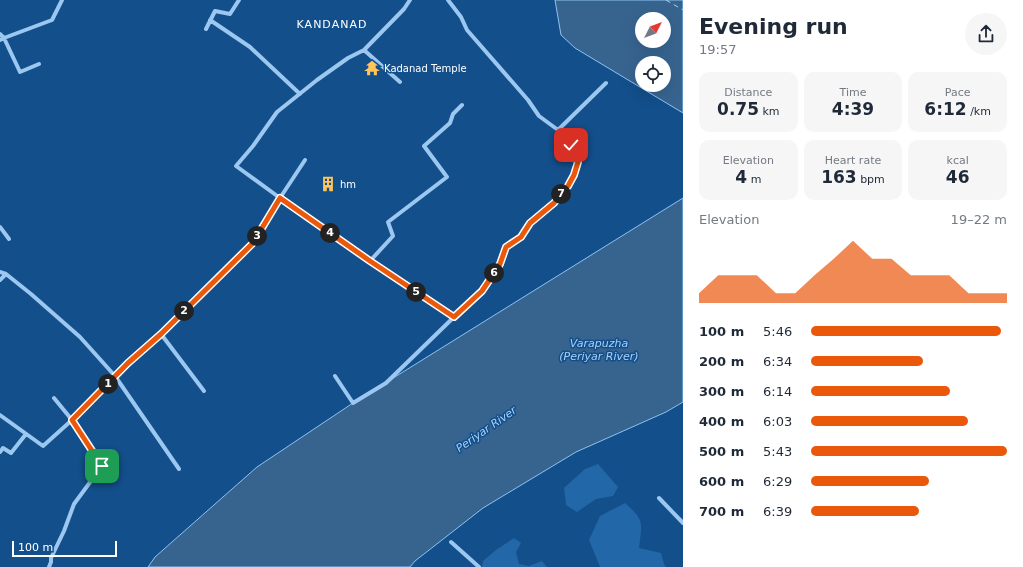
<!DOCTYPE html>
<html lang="en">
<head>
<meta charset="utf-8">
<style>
  :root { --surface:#fff; --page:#f6f6f7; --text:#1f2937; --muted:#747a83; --accent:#ea580c }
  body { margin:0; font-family:"DejaVu Sans",sans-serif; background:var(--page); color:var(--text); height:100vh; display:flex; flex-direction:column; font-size:15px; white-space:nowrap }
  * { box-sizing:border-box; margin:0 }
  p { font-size:13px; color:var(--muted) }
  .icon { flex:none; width:22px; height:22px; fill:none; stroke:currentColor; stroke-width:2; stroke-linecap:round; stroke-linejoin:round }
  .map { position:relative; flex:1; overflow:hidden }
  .panel { display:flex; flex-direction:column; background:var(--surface); width:340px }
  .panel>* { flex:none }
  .needle { width:26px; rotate:48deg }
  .buttons { position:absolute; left:635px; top:12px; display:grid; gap:8px }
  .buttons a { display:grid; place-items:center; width:36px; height:36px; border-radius:50%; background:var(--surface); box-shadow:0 4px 16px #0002; font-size:20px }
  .scale { position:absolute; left:12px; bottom:10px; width:105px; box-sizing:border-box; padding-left:4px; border:2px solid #fff; border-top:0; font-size:11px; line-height:14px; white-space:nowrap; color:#fff; -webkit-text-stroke:3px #134f8b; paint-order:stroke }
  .pin { position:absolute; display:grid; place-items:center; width:34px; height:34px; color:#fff; margin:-17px; border-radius:8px; box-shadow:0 2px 6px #0006 }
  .km { position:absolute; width:20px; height:20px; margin:-10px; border-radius:50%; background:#222; color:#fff; font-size:11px; line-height:20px; text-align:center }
  .round { display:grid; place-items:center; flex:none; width:42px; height:42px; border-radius:21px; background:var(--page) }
  .overview { display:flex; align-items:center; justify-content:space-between; height:68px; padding:0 16px }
  h1 { font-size:22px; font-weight:700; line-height:30px }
  .stats { display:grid; grid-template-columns:repeat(3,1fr); gap:6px; height:68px; padding:4px 16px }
  .stats div { display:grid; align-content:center; border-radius:10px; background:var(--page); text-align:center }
  .stats b { font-size:17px; font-weight:700 }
  .stats small { font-size:11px; font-weight:400 }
  .stats p { font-size:11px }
  .chart { height:112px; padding:8px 16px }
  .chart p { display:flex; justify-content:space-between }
  .chart svg { width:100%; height:72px; margin-top:4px; fill:var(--accent); opacity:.7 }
  ul { padding:0 16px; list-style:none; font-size:13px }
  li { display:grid; grid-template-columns:64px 48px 1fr; align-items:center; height:30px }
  li i { height:10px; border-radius:5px; background:var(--accent) }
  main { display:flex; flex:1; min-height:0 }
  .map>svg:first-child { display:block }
</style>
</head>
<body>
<main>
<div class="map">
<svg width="683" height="567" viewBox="0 0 683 567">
  <rect width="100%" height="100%" fill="#134f8b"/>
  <!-- green -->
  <path fill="#2267a8" d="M598 464 618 487 613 496 596 499 577 512 566 505 564 488 585 469Z
    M625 503C645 521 642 522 639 548L661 553 664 564 666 567H600L589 540 600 516Z
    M514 538 521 543 516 552 519 564 529 566 542 561 547 567H482L483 561 496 550Z"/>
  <!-- water -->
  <path fill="#37648f" stroke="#8dc3f3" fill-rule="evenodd" d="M555 0H683V113L575 48 561 35ZM642 19H664V41H642ZM642 63H664V85H642Z
    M683 198V402L666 412 576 452 483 508 415 561 410 567H148L155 557 257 467 353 403Z"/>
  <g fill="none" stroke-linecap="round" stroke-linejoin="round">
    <!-- ferry -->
    <path stroke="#a7d1f7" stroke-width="1" stroke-dasharray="5 4" stroke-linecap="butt" d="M666 0 683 10
      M682 0H683"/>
    <!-- minor -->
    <path stroke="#9bc7f0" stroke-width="4" d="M448 0 461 17 467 30 528 100 539 116 558 130 571 145 578 162 574 175 568 186 554 203 531 223 521 237 507 247 500 264 482 291 454 317
      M210 20 250 47 300 94
      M206 29 215 11 230 14 239 0
      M0 34 4 38 52 20 62 0
      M0 40 4 38 20 72 39 64
      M364 50 400 82
      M558 130 606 83
      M305 160 280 198 370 261 454 317 386 383 353 403 335 376
      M0 227 9 239
      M370 261 393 236 388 222 447 177 424 146 450 123 453 114 462 105
      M0 272 6 274 31 294 80 337 115 376 179 469
      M0 280 6 274
      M161 334 204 391
      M0 415 43 446 72 420 54 398
      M0 452 3 448 11 453 26 434
      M659 498 683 523
      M451 542 479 567
      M49 567 51 562V558L64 531 74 504 102 466 72 420 128 363 161 334 253 243 280 198 236 166 253 146 277 112 317 80 348 58 364 50 404 9 410 0"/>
  </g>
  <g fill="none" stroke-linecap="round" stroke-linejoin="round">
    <defs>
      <path id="route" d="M102 466 72 420 128 363 161 334 253 243 280 198 370 261 454 317 482 291 500 264 506 247 521 237 530 223 554 203 568 186 574 175 578 162 571 145"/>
    </defs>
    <!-- route casing -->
    <use href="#route" stroke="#fff" stroke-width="8"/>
    <!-- route -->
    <use href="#route" stroke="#ea580c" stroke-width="5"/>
  </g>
  <!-- icons -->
  <defs>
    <symbol id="temple-bare" viewBox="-9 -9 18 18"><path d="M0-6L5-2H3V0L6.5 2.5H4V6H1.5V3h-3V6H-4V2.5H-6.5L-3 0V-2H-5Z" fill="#ffc55a" stroke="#134f8b" stroke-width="2.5" paint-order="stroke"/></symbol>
    <symbol id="building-bare" viewBox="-9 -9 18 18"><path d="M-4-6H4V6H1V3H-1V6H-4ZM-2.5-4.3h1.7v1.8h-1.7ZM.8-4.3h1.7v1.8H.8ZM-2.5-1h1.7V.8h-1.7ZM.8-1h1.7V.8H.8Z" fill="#ffc55a" stroke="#134f8b" stroke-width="2.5" paint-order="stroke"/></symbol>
  </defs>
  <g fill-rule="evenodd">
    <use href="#temple-bare" x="361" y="57" width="22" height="22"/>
    <use href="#building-bare" x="317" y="173" width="22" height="22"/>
  </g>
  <g text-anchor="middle" stroke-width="3" stroke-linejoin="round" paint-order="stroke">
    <!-- poi labels -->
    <g font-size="10" fill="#fff" stroke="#134f8b" text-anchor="start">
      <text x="384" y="72">Kadanad Temple</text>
      <text x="340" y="188">hm</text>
    </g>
    <!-- neighbourhood labels -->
    <g font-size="11" letter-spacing="1" fill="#fff" stroke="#134f8b">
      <text x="332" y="28">KANDANAD</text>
    </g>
    <!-- water labels -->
    <g font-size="11" font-style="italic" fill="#a7d1f7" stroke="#134f8b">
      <text x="599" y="347">Varapuzha<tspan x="599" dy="13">(Periyar River)</tspan></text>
      <text transform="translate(486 429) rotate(-35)" y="4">Periyar River</text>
    </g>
  </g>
</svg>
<div class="buttons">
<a><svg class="needle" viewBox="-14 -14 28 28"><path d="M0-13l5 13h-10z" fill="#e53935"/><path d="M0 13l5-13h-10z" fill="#747a83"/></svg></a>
<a><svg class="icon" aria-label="locate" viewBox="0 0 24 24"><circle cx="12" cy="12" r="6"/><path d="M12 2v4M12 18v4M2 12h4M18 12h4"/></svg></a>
</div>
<div class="scale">100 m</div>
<div class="pin" style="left:102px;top:466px;background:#1e9e55"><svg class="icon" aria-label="arrive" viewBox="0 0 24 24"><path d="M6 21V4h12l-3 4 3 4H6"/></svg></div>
<div class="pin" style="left:571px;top:145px;background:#d93025"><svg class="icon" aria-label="check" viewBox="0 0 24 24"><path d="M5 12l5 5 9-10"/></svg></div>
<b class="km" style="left:108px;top:384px">1</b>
<b class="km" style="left:184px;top:311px">2</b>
<b class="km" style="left:257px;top:236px">3</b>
<b class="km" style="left:330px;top:233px">4</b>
<b class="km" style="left:416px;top:292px">5</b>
<b class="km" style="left:494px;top:273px">6</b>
<b class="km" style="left:561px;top:194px">7</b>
</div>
<section class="panel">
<div class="overview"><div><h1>Evening run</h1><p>19:57</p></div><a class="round"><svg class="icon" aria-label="share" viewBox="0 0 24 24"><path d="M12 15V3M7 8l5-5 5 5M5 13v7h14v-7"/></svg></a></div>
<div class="stats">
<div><p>Distance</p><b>0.75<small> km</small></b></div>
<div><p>Time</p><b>4:39</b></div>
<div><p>Pace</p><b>6:12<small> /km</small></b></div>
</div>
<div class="stats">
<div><p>Elevation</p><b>4<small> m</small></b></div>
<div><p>Heart rate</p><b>163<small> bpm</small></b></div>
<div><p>kcal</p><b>46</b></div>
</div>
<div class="chart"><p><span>Elevation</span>19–22 m</p>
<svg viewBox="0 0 160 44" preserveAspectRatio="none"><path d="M0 44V38L10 27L20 27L30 27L40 38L50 38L60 27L70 17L80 6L90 17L100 17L110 27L120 27L130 27L140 38L150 38L160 38V44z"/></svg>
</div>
<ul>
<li><b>100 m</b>5:46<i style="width:97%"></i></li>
<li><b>200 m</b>6:34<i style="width:57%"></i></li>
<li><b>300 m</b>6:14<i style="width:71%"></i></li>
<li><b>400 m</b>6:03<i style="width:80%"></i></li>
<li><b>500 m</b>5:43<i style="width:100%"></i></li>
<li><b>600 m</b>6:29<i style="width:60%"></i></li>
<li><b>700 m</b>6:39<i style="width:55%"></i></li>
</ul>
</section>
</main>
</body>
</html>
